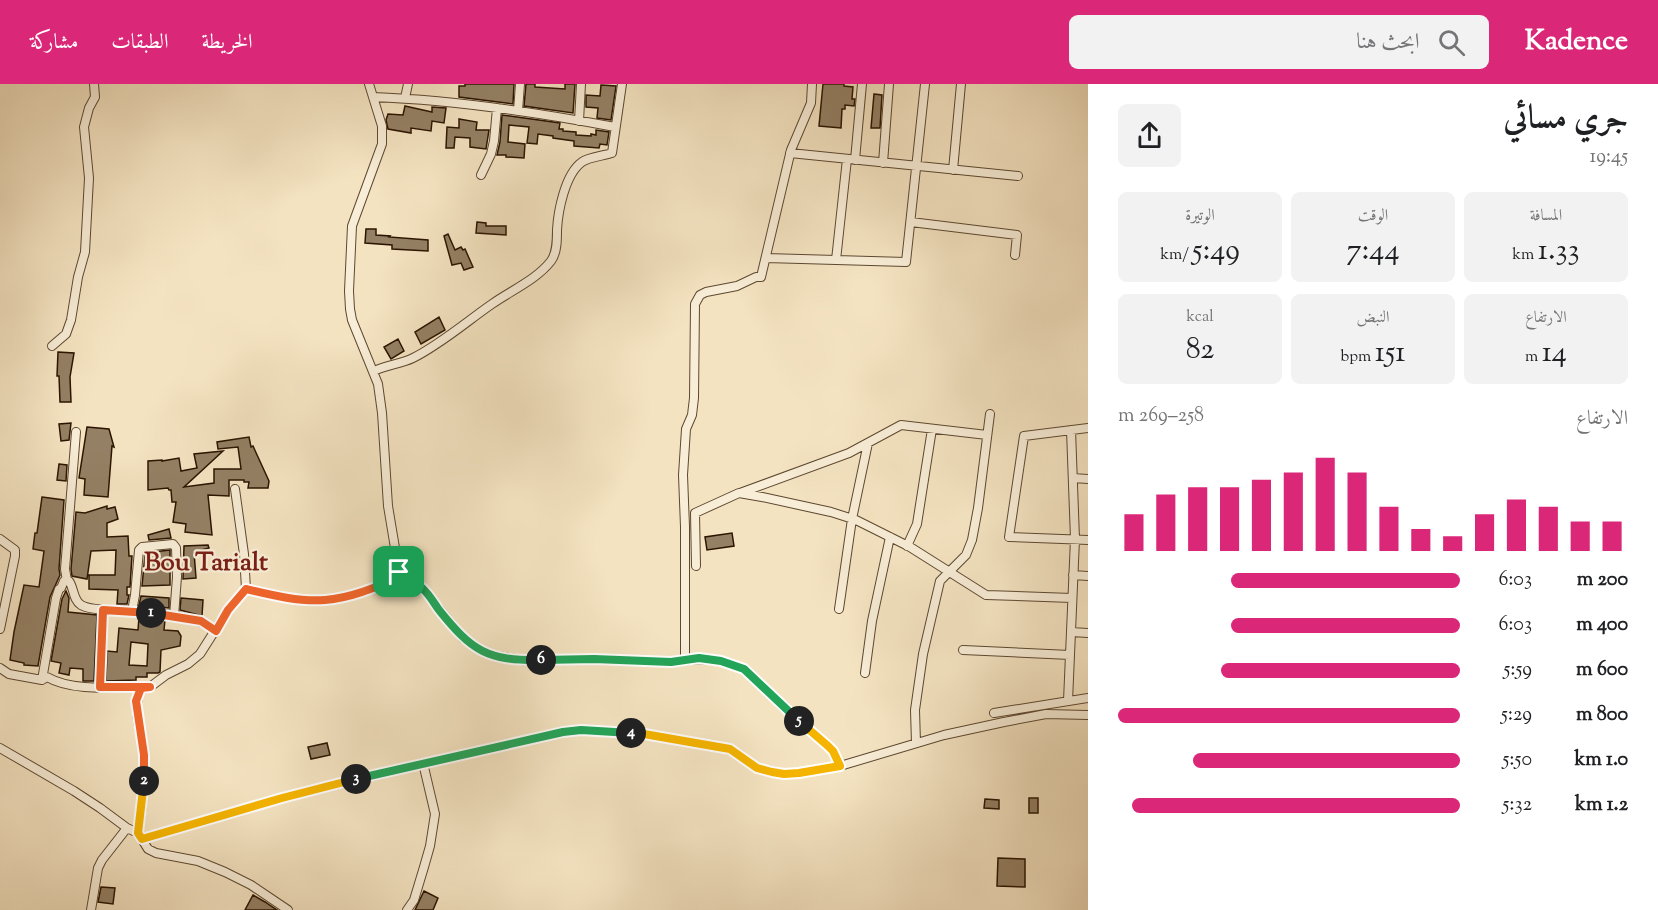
<!DOCTYPE html>
<html lang="ar">
<head>
<meta charset="utf-8">
<style>
  :root { --surface:#fff; --page:#f2f2f2; --text:#202124; --muted:#757577; --accent:#db2777 }
  body { margin:0; font-family:"Sorts Mill Goudy",Amiri,serif; background:var(--page); color:var(--text); direction:rtl; height:100vh; display:flex; flex-direction:column; font-size:22px; white-space:nowrap }
  * { box-sizing:border-box; margin:0 }
  p { font-size:20px; color:var(--muted) }
  .icon { flex:none; width:33px; height:33px; fill:none; stroke:currentColor; stroke-width:2; stroke-linecap:round; stroke-linejoin:round }
  .map { position:relative; flex:1; overflow:hidden; direction:ltr }
  .sheet { display:flex; flex-direction:column; background:var(--surface); width:570px }
  .sheet>* { flex:none }
  .pin { position:absolute; display:grid; place-items:center; width:51px; height:51px; color:#fff; margin:-26px; border-radius:12px; box-shadow:0 3px 9px #0006 }
  .km { position:absolute; width:30px; height:30px; margin:-15px; border-radius:50%; background:#222; color:#fff; font-size:16px; line-height:30px; text-align:center }
  .round { display:grid; place-items:center; flex:none; width:63px; height:63px; border-radius:9px; background:var(--page) }
  .overview { display:flex; align-items:center; justify-content:space-between; height:102px; padding:0 30px }
  h1 { font-size:33px; font-weight:600; line-height:45px }
  .metrics { display:grid; grid-template-columns:repeat(3,1fr); gap:9px; height:102px; padding:6px 30px }
  .metrics div { display:grid; align-content:center; border-radius:9px; background:var(--page); text-align:center }
  .metrics b { font-size:30px; font-weight:600 }
  .metrics small { font-size:16px; font-weight:400 }
  .metrics p { font-size:16px }
  .chart { height:168px; padding:12px 30px }
  .chart p { display:flex; justify-content:space-between }
  .chart svg { width:100%; height:108px; margin-top:6px; stroke:var(--accent); stroke-width:6 }
  ul { padding:0 30px; list-style:none; font-size:20px }
  li { display:grid; grid-template-columns:96px 72px 1fr; align-items:center; height:45px }
  li i { height:15px; border-radius:8px; background:var(--accent) }
  header { display:flex; align-items:center; gap:36px; box-sizing:border-box; height:84px; padding:0 30px; background:var(--accent); color:#fff }
  header strong { font-size:28px }
  nav { display:flex; gap:33px; margin-inline-start:auto; font-size:21px }
  .search { width:420px; height:54px; background:var(--page); display:flex; align-items:center; gap:15px; box-sizing:border-box; padding:0 21px; border-radius:9px; color:var(--muted); font-size:22px }
  main { display:flex; flex:1; min-height:0 }
  .map>svg:first-child { display:block }
</style>
</head>
<body>
<header>
<strong>Kadence</strong>
<div class="search"><svg class="icon" aria-label="search" viewBox="0 0 24 24"><circle cx="10" cy="10" r="6"/><path d="M15 15l6 6"/></svg>ابحث هنا</div>
<nav><a>الخريطة</a><a>الطبقات</a><a>مشاركة</a></nav>
</header>
<main>
<section class="sheet">
<div class="overview"><div><h1>جري مسائي</h1><p>19:45</p></div><a class="round"><svg class="icon" aria-label="share" viewBox="0 0 24 24"><path d="M12 15V3M7 8l5-5 5 5M5 13v7h14v-7"/></svg></a></div>
<div class="metrics">
<div><p>المسافة</p><b>1.33<small> km</small></b></div>
<div><p>الوقت</p><b>7:44</b></div>
<div><p>الوتيرة</p><b>5:49<small> /km</small></b></div>
</div>
<div class="metrics">
<div><p>الارتفاع</p><b>14<small> m</small></b></div>
<div><p>النبض</p><b>151<small> bpm</small></b></div>
<div><p>kcal</p><b>82</b></div>
</div>
<div class="chart"><p><span>الارتفاع</span>258–269 m</p>
<svg viewBox="0 0 160 44" preserveAspectRatio="none"><path d="M5 44V29M15 44V21M25 44V18M35 44V18M45 44V15M55 44V12M65 44V6M75 44V12M85 44V26M95 44V35M105 44V38M115 44V29M125 44V23M135 44V26M145 44V32M155 44V32"/></svg>
</div>
<ul>
<li><b>200 m</b>6:03<i style="width:67%"></i></li>
<li><b>400 m</b>6:03<i style="width:67%"></i></li>
<li><b>600 m</b>5:59<i style="width:70%"></i></li>
<li><b>800 m</b>5:29<i style="width:100%"></i></li>
<li><b>1.0 km</b>5:50<i style="width:78%"></i></li>
<li><b>1.2 km</b>5:32<i style="width:96%"></i></li>
</ul>
</section>
<div class="map">
<svg width="1088" height="826" viewBox="0 0 1088 826">
  <rect width="100%" height="100%" fill="#f4e3c1"/>
  <filter id="stains"><feTurbulence type="fractalNoise" baseFrequency=".00333" numOctaves="4"/><feColorMatrix values="0 0 0 0 .2 0 0 0 0 .09 0 0 0 0 .02 0 0 0 .5 -.17"/></filter>
  <radialGradient id="worn" r=".72"><stop offset=".6" stop-color="#630" stop-opacity="0"/><stop offset="1" stop-color="#630" stop-opacity=".3"/></radialGradient>
  <!-- building -->
  <path fill="#948064" stroke="#2b1400" stroke-width="1.5" fill-rule="evenodd" d="M465 0H514L513 20 459 13V2H465Z
    M526 0H535V3L565 5V0H575L573 29 524 22Z
    M823 0H844V2L853 3 852 15H855L854 22 845 21V25H842L841 44 819 42Z
    M601 1 616 2 611 36 597 34 598 24 586 23V11L600 12Z
    M874 10 882 11 880 44H871Z
    M405 22 432 28V23L446 24 444 39 432 37 431 47 411 44V49L388 45 386 36 388 30 403 31Z
    M502 31 560 39 559 45H563V47L576 48V51L591 52V50L596 51V46L609 48 607 61 600 60 599 64 574 62V57L553 54V52L538 50 537 60 527 59 529 43 509 41 508 58 525 60 524 74 506 73V71H497L500 58Z
    M459 35 477 38 476 46H489L486 65 470 63V54L455 53 454 64H446L447 43 459 44Z
    M477 138 486 139V142H506V151L476 149Z
    M366 145H376V151L390 152 389 153 428 156V167L392 165V161L365 159Z
    M448 150 455 166 461 163 463 166 465 165 473 183 464 186 461 179 452 181 444 152Z
    M439 233 445 246 421 260 415 248Z
    M398 255 404 267 391 275 384 263Z
    M58 268 74 269 70 293 71 318H60L59 292H57Z
    M71 339 69 356 61 357 59 340Z
    M87 343 109 345 114 363 112 362 108 413 84 411 85 395 79 394Z
    M249 353 251 363 253 362 269 397 268 404H248L249 398H244V396H229V412L208 411 212 451 185 448 186 440 173 438 176 418H172L171 406H169L168 404 148 406V377L162 376V377L179 374 181 387 197 384 194 370 223 367 184 403 214 399V385H241L238 363 218 365 217 358Z
    M59 380 67 381 66 397 57 396Z
    M42 413 64 416 59 485 60 491 50 513 38 582 24 581V579L10 576 14 548 24 501 39 503 44 467 33 465 35 449H37Z
    M107 422V425L115 423 118 435 107 439V453L128 452 129 472H132L130 503H127V511H129L127 520H117L118 506 89 505V491H115L116 466 91 467 87 495 72 492 71 485 76 428 85 429Z
    M169 445 171 454 149 456 148 451Z
    M732 449 734 462 707 466 705 453Z
    M208 461 209 464 194 468 196 494 183 495 184 462Z
    M170 466V501L142 502 145 471H154L153 468Z
    M66 507 69 514 68 528 97 531 94 597H83V585L70 584 69 591 59 589 61 579 51 577 62 515Z
    M141 512 169 514V524L139 521Z
    M181 514 203 516 202 532 180 526Z
    M139 533 165 536 164 546 178 547 181 552 180 562 161 566 160 588 158 589H147V593H136V596L106 597 107 567 117 568 119 544 138 546ZM131 558 148 560 147 582 129 581Z
    M327 659 330 671 311 675 308 663Z
    M1029 714H1038V729H1029Z
    M985 715 999 716V725L984 724Z
    M998 774 1025 775V803L997 802Z
    M101 803 115 804 113 820 98 818Z
    M424 807 438 814 433 826H415Z
    M253 811 265 818 277 826H245Z"/>
  <g fill="none" stroke-linecap="round" stroke-linejoin="round">
    <defs>
      <path id="street" d="M373 13C454 16 535 28 615 43
        M405 14 408 0
        M518 27 520 0
        M579 37 581 0
        M790 69 1018 92
        M855 76 862 0
        M883 79 889 0
        M953 86 961 0
        M481 91 491 70 494 57 497 24
        M911 138 1017 151 1015 171
        M766 174 906 178 925 0
        M836 176 847 75
        M52 262 66 250 71 236 78 193 85 168 89 94 84 43 89 24 95 13 94 0
        M374 287C386 281 401 280 413 274 441 260 466 238 492 220 512 206 536 196 551 177 557 169 557 156 557 146 558 127 565 90 582 78 589 73 603 72 612 69L622 0
        M1088 344 1024 352 1009 453 1088 456
        M76 348 65 485 67 497H69C74 504 73 516 81 521 89 526 108 526 118 526 143 527 198 530 216 547
        M1073 394 1088 395
        M740 409 849 369 901 341 987 351
        M0 455 15 466V472L0 545
        M907 462 917 440 932 345
        M696 482 695 429 739 409 762 413 831 428 856 436 910 463 986 511 1072 514
        M399 488 422 504 463 554 481 566 492 571 527 577 594 575 671 578 699 575 721 577 744 585 780 620 828 662 833 667 840 682
        M1073 491 1088 492
        M67 496 66 495 64 497 61 504 59 505 56 514 42 596 47 593C73 608 115 603 144 603
        M246 505C271 511 299 518 325 516 338 515 350 512 362 508 375 504 389 498 399 488L388 422 382 329 378 300 352 236 350 225 349 207 352 142 382 60V42L369 0
        M839 525 852 435 868 359
        M132 527 135 511 139 466 142 463 173 460 176 464 177 493 174 532
        M1071 548 1088 549
        M963 566 1070 571
        M685 577V443L683 391 686 345 692 331 694 314 695 220 700 211 706 208 737 202 756 193H761L791 66 811 19 812 0
        M0 584 9 590 42 596
        M865 589 872 537 890 453
        M100 603 103 526
        M1068 617 1075 455 1071 346
        M994 629 1088 614
        M916 659 915 626 923 570 940 497 966 471 972 456 978 424 990 330
        M0 664 74 707 100 724 127 744 138 749 148 765 156 769 198 777 225 788 251 801 288 826
        M138 749C142 724 145 699 144 674 144 651 130 626 141 605L150 603 166 591 188 580 200 570 228 526 246 505 244 470 235 405
        M142 755 282 714 425 679 563 648C618 643 670 655 725 664L737 669 757 684 784 690 799 689 840 682 944 651 1004 638 1046 630 1088 631
        M91 826 98 784 102 776 127 744
        M407 826 414 816 424 783 430 762 435 730 423 679"/>
    </defs>
    <!-- street casing -->
    <use href="#street" stroke="#5d4830" stroke-width="10"/>
    <!-- street -->
    <use href="#street" stroke="#f8edd7" stroke-width="8"/>
  </g>
  <g fill="none" stroke-linecap="round" stroke-linejoin="round">
    <defs>
      <path id="split-1" d="M151 529 201 537 216 547 228 526 246 505C271 511 299 518 325 516 338 515 350 512 362 508 375 504 389 498 399 488"/>
      <path id="split-2" d="M144 697V671L136 617 141 604 150 603H100L103 526 151 529"/>
      <path id="split-3" d="M144 697 138 749 142 755 282 714 356 695"/>
      <path id="split-4" d="M356 695 563 648 581 646 631 649"/>
      <path id="split-5" d="M631 649 644 650 730 665 757 684 772 688 784 690 799 689 840 682 833 667 828 662 799 637"/>
      <path id="split-6" d="M541 576 594 575 671 578 699 574 721 577 744 585 799 637"/>
      <path id="split-7" d="M399 488C407 493 416 497 422 504 429 510 434 519 439 526 472 567 487 577 541 576"/>
    </defs>
    <!-- split-1 casing -->
    <use href="#split-1" stroke="#fff" stroke-width="12"/>
    <!-- split-2 casing -->
    <use href="#split-2" stroke="#fff" stroke-width="12"/>
    <!-- split-3 casing -->
    <use href="#split-3" stroke="#fff" stroke-width="12"/>
    <!-- split-4 casing -->
    <use href="#split-4" stroke="#fff" stroke-width="12"/>
    <!-- split-5 casing -->
    <use href="#split-5" stroke="#fff" stroke-width="12"/>
    <!-- split-6 casing -->
    <use href="#split-6" stroke="#fff" stroke-width="12"/>
    <!-- split-7 casing -->
    <use href="#split-7" stroke="#fff" stroke-width="12"/>
    <!-- split-1 -->
    <use href="#split-1" stroke="#f0652b" stroke-width="8"/>
    <!-- split-2 -->
    <use href="#split-2" stroke="#f0652b" stroke-width="8"/>
    <!-- split-3 -->
    <use href="#split-3" stroke="#f5b400" stroke-width="8"/>
    <!-- split-4 -->
    <use href="#split-4" stroke="#22a559" stroke-width="8"/>
    <!-- split-5 -->
    <use href="#split-5" stroke="#f5b400" stroke-width="8"/>
    <!-- split-6 -->
    <use href="#split-6" stroke="#22a559" stroke-width="8"/>
    <!-- split-7 -->
    <use href="#split-7" stroke="#22a559" stroke-width="8"/>
  </g>
  <g text-anchor="middle" stroke-width="4.5" stroke-linejoin="round" paint-order="stroke">
    <!-- quarter labels -->
    <g font-size="26" font-weight="bold" fill="#7a1f14" stroke="#f8edd7">
      <text x="206" y="486">Bou Tarialt</text>
    </g>
  </g>
  <rect width="100%" height="100%" filter="url(#stains)"/>
  <rect width="100%" height="100%" fill="url(#worn)"/>
</svg>
<div class="pin" style="left:399px;top:488px;background:#1e9e55"><svg class="icon" aria-label="arrive" viewBox="0 0 24 24"><path d="M6 21V4h12l-3 4 3 4H6"/></svg></div>
<b class="km" style="left:151px;top:529px">1</b>
<b class="km" style="left:144px;top:697px">2</b>
<b class="km" style="left:356px;top:695px">3</b>
<b class="km" style="left:631px;top:649px">4</b>
<b class="km" style="left:799px;top:637px">5</b>
<b class="km" style="left:541px;top:576px">6</b>
</div>
</main>
</body>
</html>
